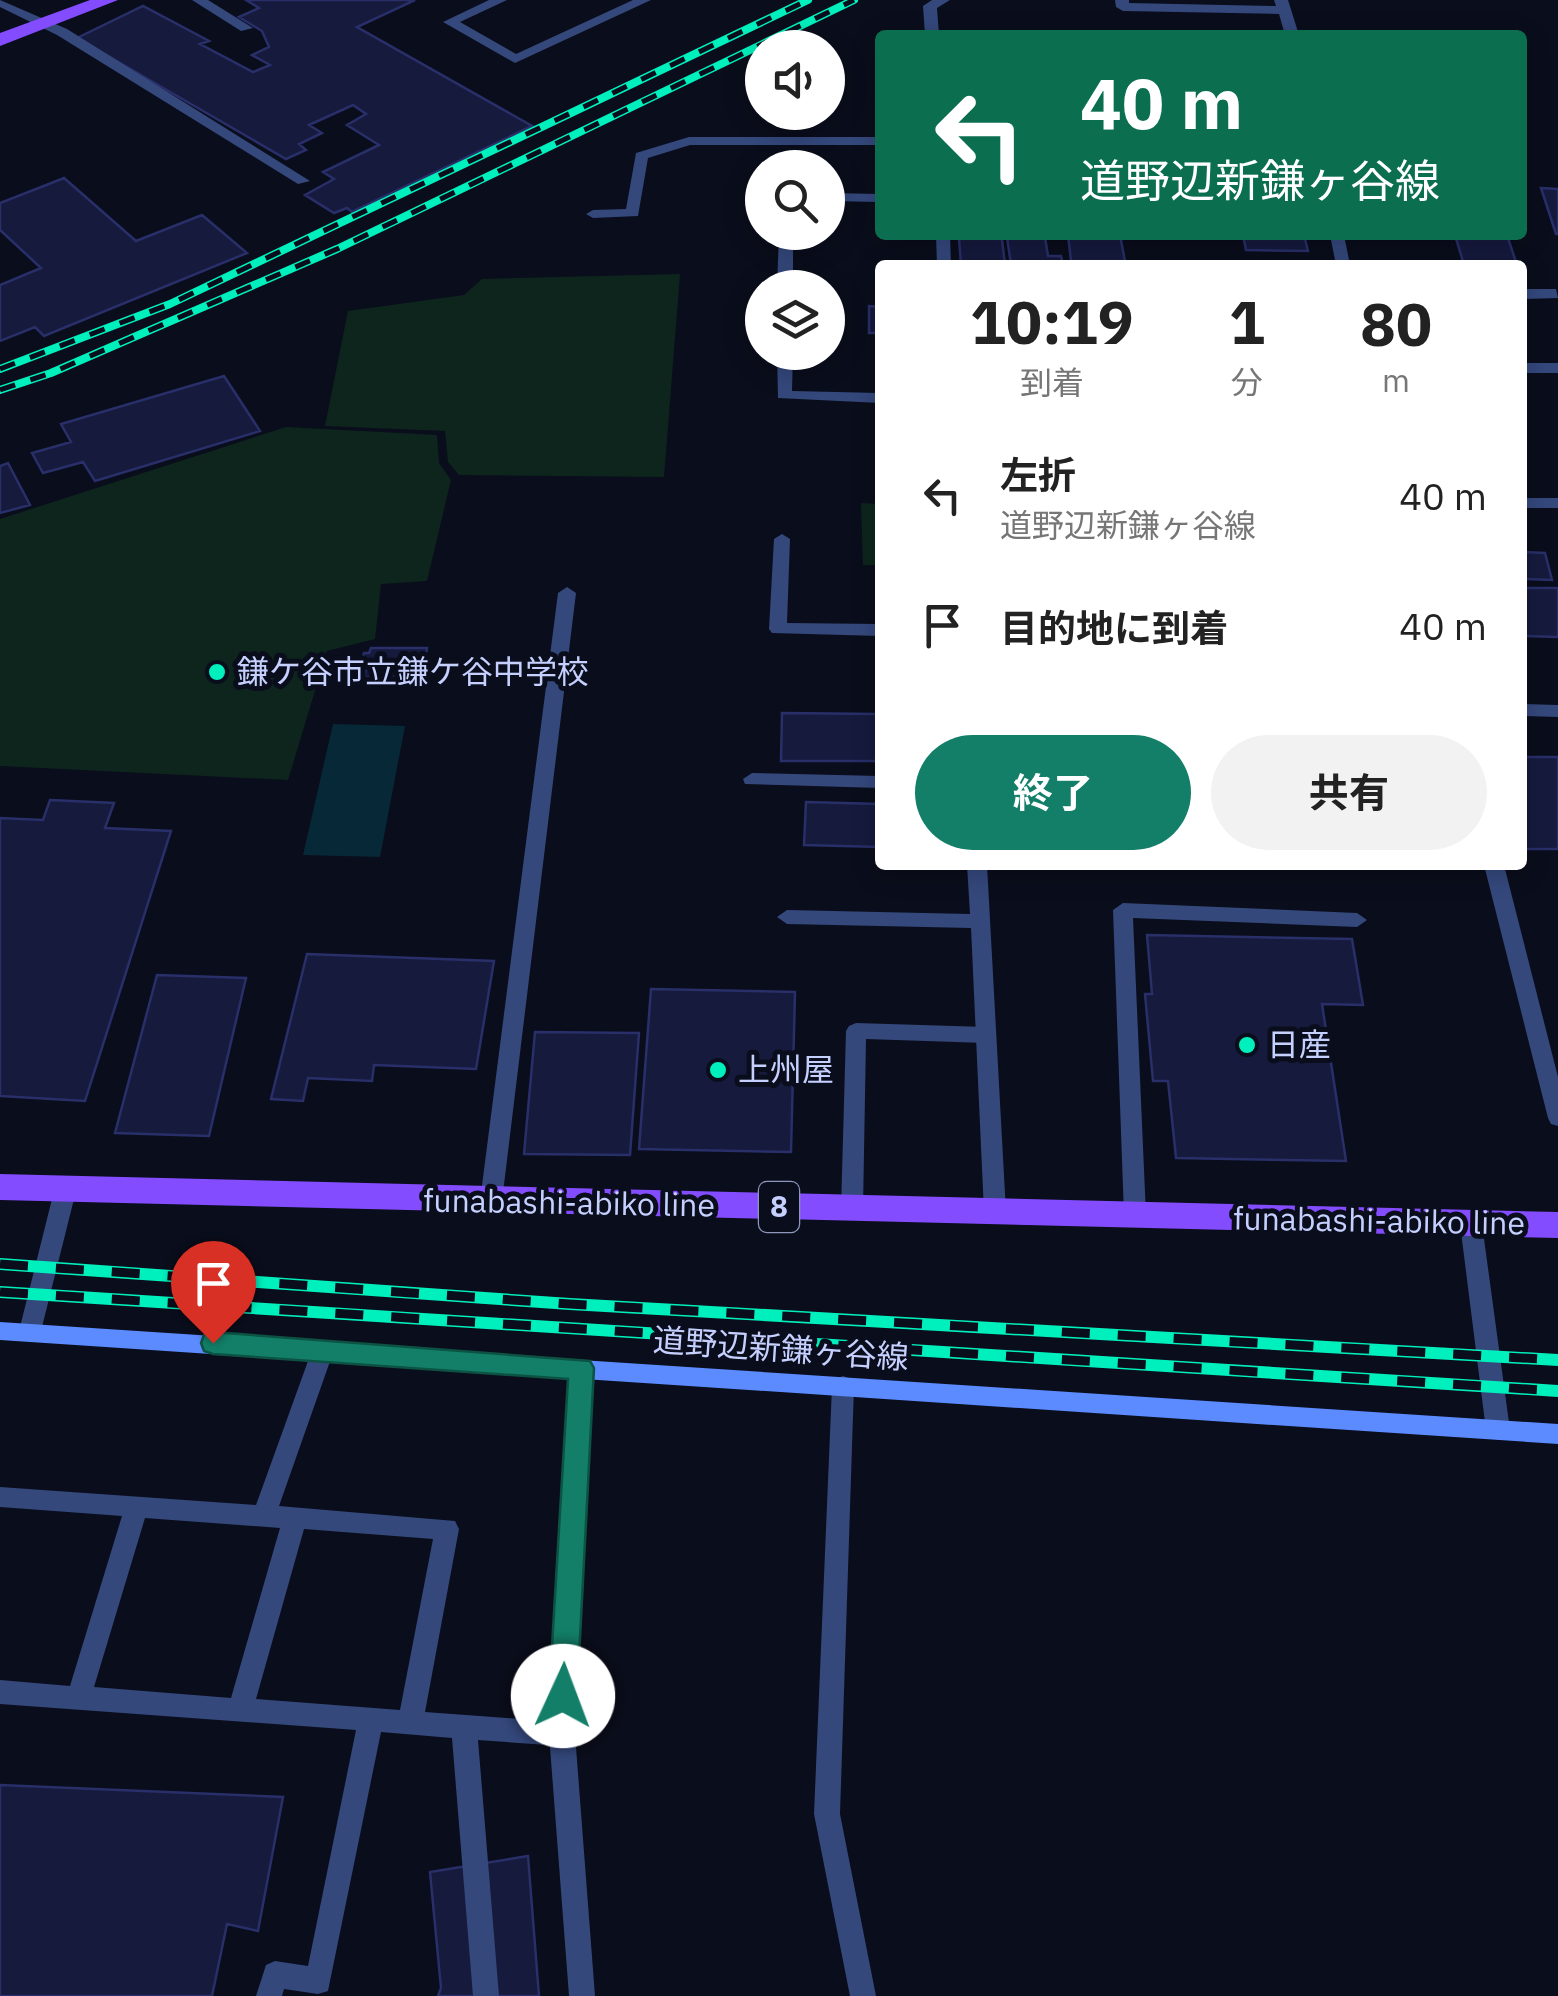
<!DOCTYPE html>
<html lang="ja">
<head>
<meta charset="utf-8">
<style>
  :root { --surface:#fff; --page:#f2f2f2; --text:#222; --muted:#767676; --accent:#137f68 }
  body { margin:0; font-family:"IBM Plex Sans","Noto Sans JP",sans-serif; background:var(--page); color:var(--text); height:100vh; display:flex; flex-direction:column; font-size:38px; white-space:nowrap }
  * { box-sizing:border-box; margin:0 }
  p { font-size:32px; color:var(--muted) }
  .icon { flex:none; width:55px; height:55px; fill:none; stroke:currentColor; stroke-width:2; stroke-linecap:round; stroke-linejoin:round }
  .map { position:relative; flex:1; overflow:hidden }
  .panel { position:absolute; left:875px; top:260px; width:652px; height:610px; display:flex; flex-direction:column; background:var(--surface); border-radius:10px; box-shadow:0 5px 25px #0003 }
  .panel>* { flex:none }
  .guide { position:absolute; left:875px; top:30px; width:652px; height:210px; border-radius:10px; box-shadow:0 5px 25px #0003; background:#0b6e4f; color:#fff; overflow:hidden }
  .buttons { position:absolute; left:745px; top:30px; display:grid; gap:20px }
  .buttons a { display:grid; place-items:center; width:100px; height:100px; border-radius:50%; background:var(--surface); box-shadow:0 5px 25px #0003; font-size:50px }
  .pin { position:absolute; display:grid; place-items:center; width:85px; height:85px; color:#fff; margin:-102px -42px; border-radius:50% 50% 50% 0; rotate:-45deg; box-shadow:0 0 10px #0007 }
  .pin .icon { rotate:45deg }
  .me { position:absolute; width:110px; margin:-55px; rotate:2deg; stroke-linejoin:round; filter:drop-shadow(0 0 8px #0008) }
  .turn { display:flex; align-items:center; gap:35px; height:210px; padding:0 40px; font-size:45px }
  .turn .icon { width:130px; height:130px; stroke-width:2.5 }
  .turn b { display:block; font-size:70px; line-height:85px }
  .eta { display:flex; justify-content:space-evenly; align-items:center; height:170px; text-align:center }
  .eta b { font-size:60px; font-weight:700; line-height:70px }
  .primary-button { display:flex; gap:20px; margin-top:auto; padding:20px 40px }
  .primary-button a { flex:1; height:115px; border-radius:60px; background:var(--accent); color:#fff; font-size:40px; font-weight:700; line-height:115px; text-align:center }
  .primary-button a+a { background:var(--page); color:var(--text) }
  ul { padding:0; list-style:none }
  li { display:flex; align-items:center; gap:30px; height:130px; padding:0 40px }
  li div { flex:1 }
  li b { display:block; font-size:38px }
  li em { font-style:normal }
  .map>svg:first-child { display:block }
  .green { fill:#0d251d }
  .water { fill:#072837 }
  .building { fill:#161a3d; stroke:#282f69; stroke-width:2.5 }
  .lines { fill:none; stroke-linecap:round; stroke-linejoin:round }
  .lane { fill:#34487c; fill-rule:evenodd }
  .street { fill:#34487c; fill-rule:evenodd }
  .secondary { fill:#5c8bff; fill-rule:evenodd }
  .primary { fill:#844cff; fill-rule:evenodd }
  .rail-far1-casing { stroke:#00f0bd; stroke-width:8 }
  .rail-casing { stroke:#00f0bd; stroke-width:12 }
  .rail-far1 { stroke:#0a0d1b; stroke-width:5; stroke-dasharray:16; stroke-linecap:butt }
  .rail { stroke:#0a0d1b; stroke-width:9; stroke-dasharray:28; stroke-linecap:butt }
  .route { fill:#137f68; stroke:#0c5344; stroke-width:2.5 }
  .poi-dot { fill:#00f0bd; stroke:#0a0d1b; stroke-width:4 }
  .labels { text-anchor:middle; stroke-width:10; stroke-linejoin:round; paint-order:stroke }
  .shield { fill:#0a0d1b; stroke:#8d96bb; stroke-width:2.5 }
  .shield-label { font-size:30px; font-weight:bold; fill:#c5d0ff }
  .poi-label { font-size:32px; fill:#c5d0ff; stroke:#0a0d1b; text-anchor:start }
  .street-label { font-size:32px; fill:#c5d0ff; stroke:#0a0d1b }
</style>
</head>
<body>
<div class="map">
<svg width="1558" height="1996" viewBox="0 0 1558 1996">
  <rect width="100%" height="100%" fill="#0a0d1b"/>
  <path class="green" d="M680,274L664,477L459,475L448,462L445,431L325,426L348,311L464,295L482,279Z
    M286,427L437,435L439,463L451,480L427,581L381,584L375,639L327,651L288,780L0,766V519Z
    M861,503L880,504V565H863Z"/>
  <path class="water" d="M333,724L405,726L380,857L303,855Z"/>
  <path class="building" d="M246,0H415L357,27L532,126L352,212L347,208L334,213L305,195L334,179L323,172L379,145L347,125L366,114L353,105L309,125L322,133L299,144L306,150L286,159L77,38L143,6L209,41L200,44L253,72L270,65L252,55L269,47L262,31L239,17L259,8Z
    M64,178L136,241L202,215L247,253L44,336L35,327L0,341V285L41,268L0,230V203Z
    M1541,188L1558,189V234H1556Z
    M1068,235H1120L1125,261H1071Z
    M1243,235H1304L1308,251L1246,250Z
    M1455,235H1507L1517,265H1464Z
    M1007,237H1045L1048,256H1061L1063,265H1011Z
    M959,238L1002,239L1005,265H961Z
    M869,306L880,307V333H869Z
    M224,376L260,431L95,481L83,462L43,473L32,453L71,442L61,424Z
    M8,463L30,505L0,513V466Z
    M1522,552L1545,553L1552,580L1522,579Z
    M1522,588H1558V637L1522,636Z
    M371,648H427L422,678L364,677L367,664H361L364,653H369Z
    M782,713L880,714V761H781Z
    M1522,757H1558V849H1522Z
    M50,800L114,803L105,828L171,831L85,1101L0,1096V818L43,820Z
    M806,802L880,804V847L804,845Z
    M1147,935L1352,939L1363,1005L1322,1004L1346,1161L1176,1158L1168,1081H1153L1145,994H1152Z
    M307,954L494,961L476,1069L374,1065L372,1081L308,1078L303,1101L271,1099Z
    M157,975L246,978L209,1136L115,1133Z
    M651,989L795,992L791,1152L639,1149Z
    M535,1032L639,1033L630,1155L524,1154Z
    M0,1785L283,1797L258,1931L227,1924L212,1996H0Z
    M528,1856L539,1996H438L441,1988L430,1872Z"/>
  <g class="lines">
    <path class="lane" d="M0,0L67,29L310,181L298,184L57,35L0,7Z
      M192,0H208L253,28L241,31Z
      M880,137V145H690L648,158L638,216L593,218L586,214L593,210L626,209L636,153L689,137Z
      M828,193L880,194V202L828,201Z
      M779,232H793V288H777Z
      M1522,289H1556L1558,298L1522,299Z
      M777,352H793L792,391L880,393V403L778,398Z
      M1522,363H1558V373H1522Z
      M1522,498H1558V508H1522Z
      M1522,704L1558,705V717L1522,716Z
      M1123,903L1357,913L1367,920L1357,927L1133,918L1146,1215L1143,1221L1135,1224L1127,1221L1124,1215L1113,910Z
      M856,1023L986,1027L993,1030L996,1035L993,1040L986,1043L866,1039L863,1209L860,1215L852,1218L844,1215L841,1209L846,1031L849,1026Z
      M323,1340L331,1343L334,1350L279,1506L455,1521L459,1529L425,1712L562,1722L571,1726L575,1734L571,1742L562,1746L478,1740L499,1996H473L452,1738L381,1732L328,1991L318,1994L284,1989L282,1996H256L266,1965L275,1961L308,1966L356,1730L0,1704V1680L70,1686L122,1516L0,1507V1487L256,1505L312,1350L315,1343ZM145,1518L280,1528L231,1698L94,1687ZM304,1529L433,1539L400,1710L256,1699Z
      M843,1376L851,1379L854,1386L840,1814L876,1996H850L814,1814L832,1386L835,1379Z"/>
    <path class="street" d="M489,0H507L460,22L516,54L633,0H651L515,63L443,22Z
      M932,0H950L937,8L939,35H925L923,6Z
      M1115,0H1129V3L1276,6L1274,0H1288L1299,35H1285L1279,14L1123,11L1116,7Z
      M936,235H950L951,265H937Z
      M1330,235H1344L1350,265H1336Z
      M782,534L790,539L787,623L880,624V636L772,633L769,629L774,539Z
      M567,587L576,593L502,1201L499,1207L491,1210L483,1207L480,1201L558,593Z
      M752,773L880,776V788L745,784L743,779Z
      M967,865H987L1006,1212L1003,1218L995,1221L987,1218L984,1212L971,928L787,924L777,917L787,910L970,914Z
      M1484,865H1504L1558,1077V1126L1551,1124L1548,1118Z
      M65,1182L73,1185L76,1191L41,1331L38,1338L30,1340L22,1338L19,1331L54,1191L57,1185Z
      M1471,1215L1479,1218L1482,1224L1510,1430L1506,1437L1498,1440L1490,1437L1486,1430L1460,1224L1463,1218Z
      M581,1359L589,1362L592,1369L575,1734L595,1996H569L549,1734L570,1369L573,1362Z"/>
    <path class="secondary" d="M0,1322L1558,1424V1444L0,1340Z"/>
    <path class="primary" d="M90,0H118L0,46V33Z
      M0,1174L1558,1212V1238L0,1200Z"/>
    <g class="rail-far1-casing">
      <path id="rail-far1" d="M0,369L170,304L808,0
        M0,390L51,373L337,249L854,0"/>
    </g>
    <g class="rail-casing">
      <path id="rail" d="M0,1264L570,1304L1558,1360
        M0,1292L1558,1391"/>
    </g>
    <use href="#rail-far1" class="rail-far1"/>
    <use href="#rail" class="rail"/>
  </g>
  <path class="route" d="M213,1332L590,1361L594,1368L577,1696L573,1706L563,1710L553,1706L549,1696L568,1379L213,1354L204,1351L201,1343L204,1335Z"/>
  <g class="poi-dot">
    <circle cx="217" cy="672" r="10"/>
    <circle cx="1247" cy="1045" r="10"/>
    <circle cx="718" cy="1070" r="10"/>
  </g>
  <g class="labels">
    <rect class="shield" x="759" y="1182" width="40" height="50" rx="8"/>
    <g class="shield-label">
      <text x="779" y="1217">8</text>
    </g>
    <g class="poi-label">
      <text x="237" y="683">鎌ケ谷市立鎌ケ谷中学校</text>
      <text x="1267" y="1056">日産</text>
      <text x="738" y="1081">上州屋</text>
    </g>
    <g class="street-label">
      <text transform="translate(569 1203) rotate(1)" y="11">funabashi-abiko line</text>
      <text transform="translate(1379 1221) rotate(1)" y="11">funabashi-abiko line</text>
      <text transform="translate(781 1349) rotate(4)" y="11">道野辺新鎌ヶ谷線</text>
    </g>
  </g>
</svg>
<div class="buttons">
<a><svg class="icon" aria-label="sound" viewBox="0 0 24 24"><path d="M4 9h4l5-4v14l-5-4H4zM17 9q2 3 0 6"/></svg></a>
<a><svg class="icon" aria-label="search" viewBox="0 0 24 24"><circle cx="10" cy="10" r="6"/><path d="M15 15l6 6"/></svg></a>
<a><svg class="icon" aria-label="layers" viewBox="0 0 24 24"><path d="M12 4l9 5-9 5-9-5zM3 14l9 5 9-5"/></svg></a>
</div>
<div class="pin" style="left:213px;top:1343px;background:#d93025"><svg class="icon" aria-label="arrive" viewBox="0 0 24 24"><path d="M6 21V4h12l-3 4 3 4H6"/></svg></div>
<svg class="me" style="left:563px;top:1696px" viewBox="-20 -20 40 40"><circle r="19" fill="#fff"/><path d="M0-13L10 11 0 6-10 11z" fill="#137f68"/></svg>
<div class="guide">
<div class="turn"><svg class="icon" aria-label="left" viewBox="0 0 24 24"><path d="M17 20v-9H6M10 6l-5 5 5 5"/></svg><div><b>40 m</b>道野辺新鎌ヶ谷線</div></div>
</div>
<section class="panel">
<div class="eta">
<div><b>10:19</b><p>到着</p></div>
<div><b>1</b><p>分</p></div>
<div><b>80</b><p>m</p></div>
</div>
<ul>
<li><svg class="icon" aria-label="left" viewBox="0 0 24 24"><path d="M17 20v-9H6M10 6l-5 5 5 5"/></svg><div><b>左折</b><p>道野辺新鎌ヶ谷線</p></div><em>40 m</em></li>
<li><svg class="icon" aria-label="arrive" viewBox="0 0 24 24"><path d="M6 21V4h12l-3 4 3 4H6"/></svg><div><b>目的地に到着</b></div><em>40 m</em></li>
</ul>
<div class="primary-button"><a>終了</a><a>共有</a></div>
</section>
</div>
</body>
</html>
